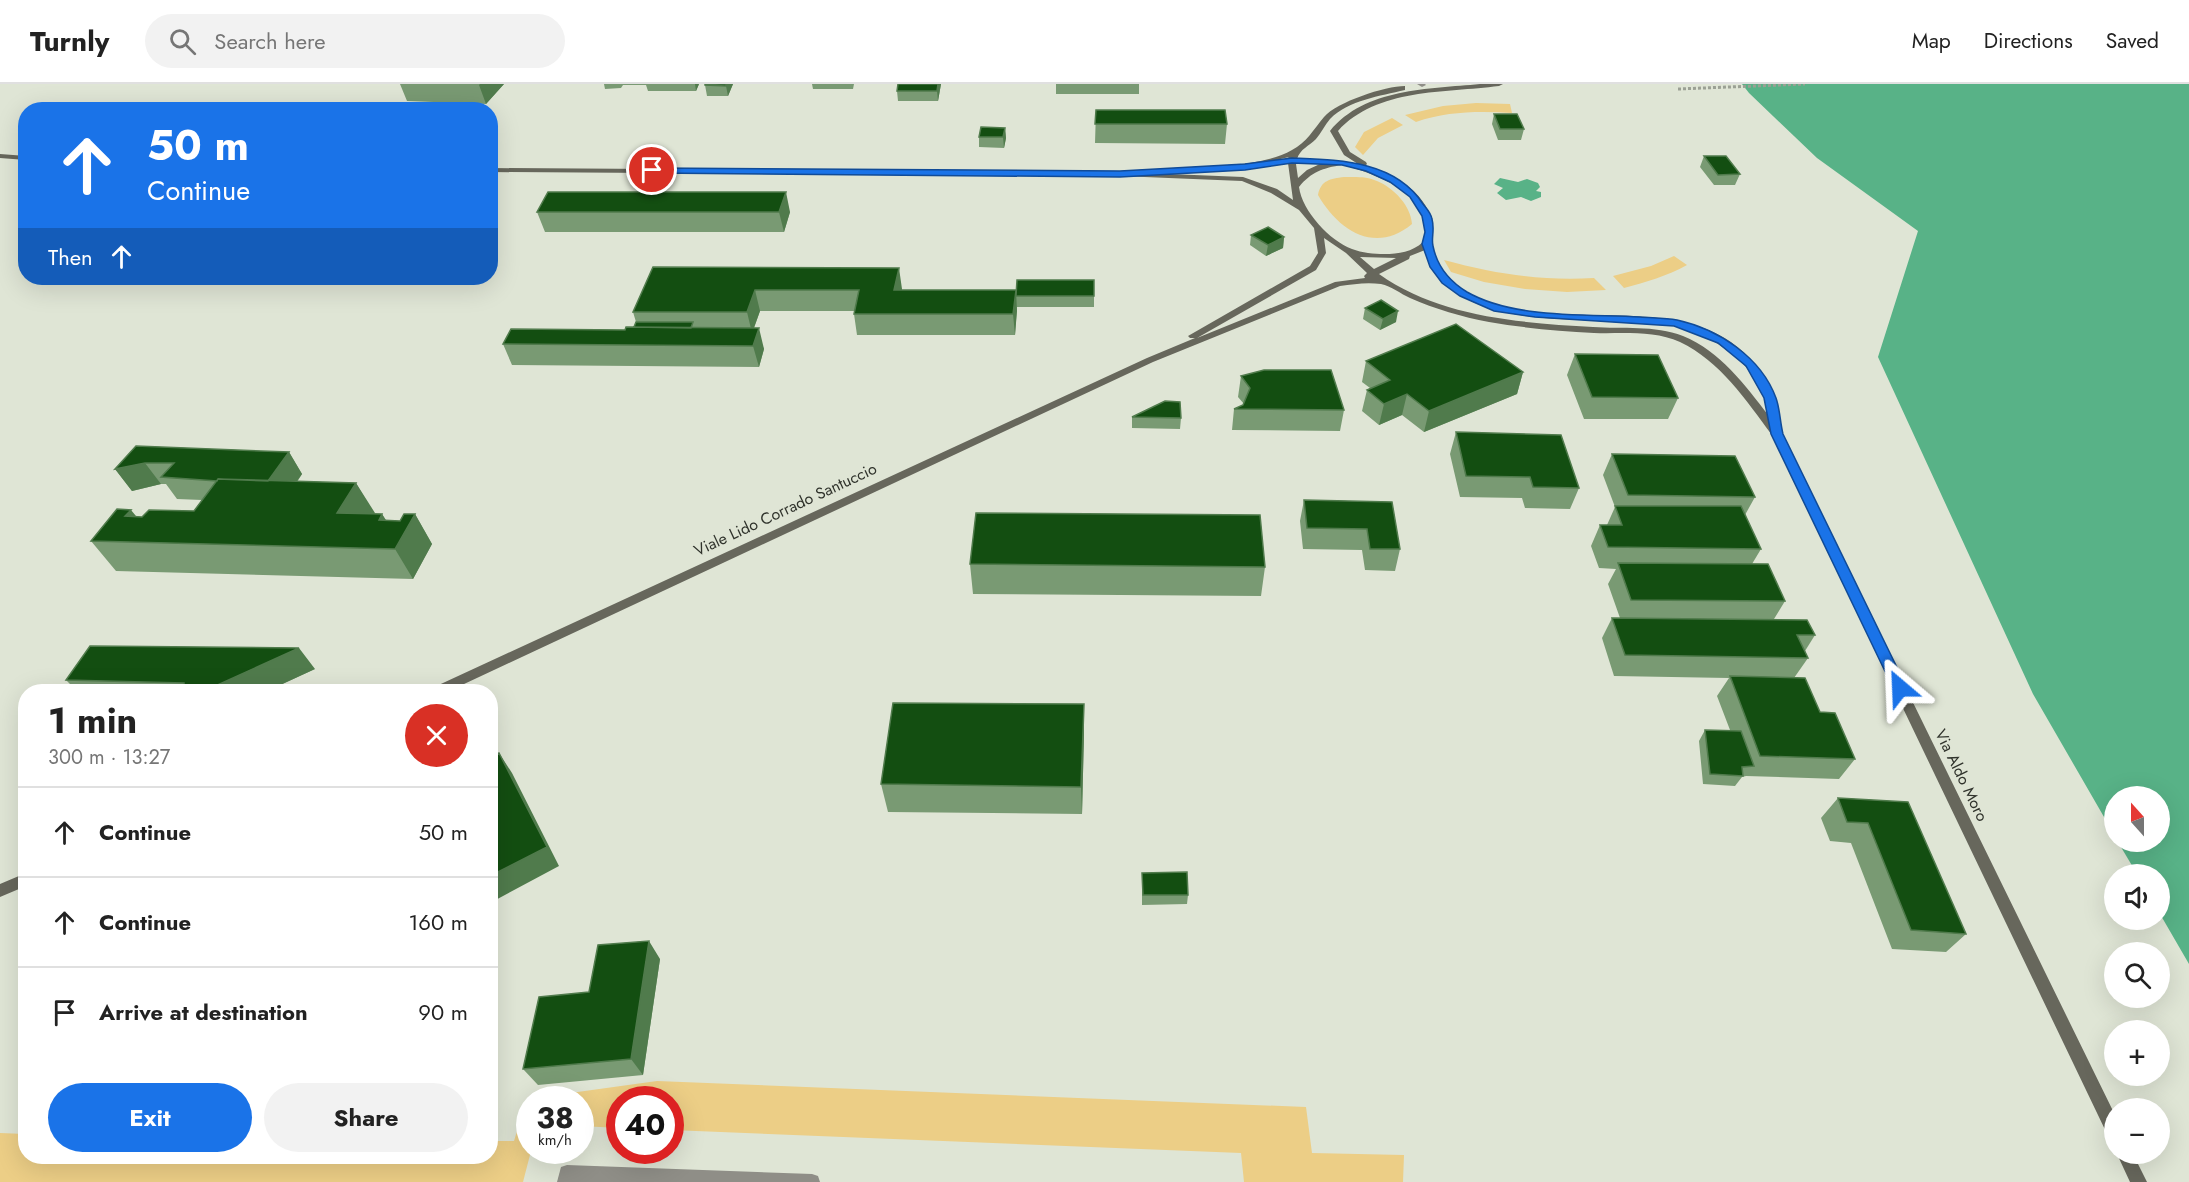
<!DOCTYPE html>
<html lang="en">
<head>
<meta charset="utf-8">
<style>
  :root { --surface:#fff; --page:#f2f2f2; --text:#222; --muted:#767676; --line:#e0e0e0; --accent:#1a73e8 }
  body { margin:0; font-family:Jost,sans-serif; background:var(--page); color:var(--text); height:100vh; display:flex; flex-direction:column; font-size:22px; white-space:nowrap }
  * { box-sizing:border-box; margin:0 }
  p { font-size:20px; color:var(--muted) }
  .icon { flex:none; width:33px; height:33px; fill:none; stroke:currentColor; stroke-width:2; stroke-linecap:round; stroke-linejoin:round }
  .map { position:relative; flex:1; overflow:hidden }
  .side { position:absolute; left:18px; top:600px; width:480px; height:480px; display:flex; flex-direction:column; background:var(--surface); border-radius:24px; box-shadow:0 6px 24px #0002 }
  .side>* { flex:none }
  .banner { position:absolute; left:18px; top:18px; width:480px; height:183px; border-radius:24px; box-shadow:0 6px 24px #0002; background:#1a73e8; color:#fff; overflow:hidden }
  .needle { width:39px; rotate:339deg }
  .fabs { position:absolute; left:2104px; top:702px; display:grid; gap:12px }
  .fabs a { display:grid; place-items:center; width:66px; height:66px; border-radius:50%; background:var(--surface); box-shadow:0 6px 24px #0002; font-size:30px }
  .speed { position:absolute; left:516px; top:1002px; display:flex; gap:12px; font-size:30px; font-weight:700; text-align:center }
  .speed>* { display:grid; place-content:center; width:78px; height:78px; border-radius:50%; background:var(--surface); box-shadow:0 6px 24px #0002; line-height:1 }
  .speed small { font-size:15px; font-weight:400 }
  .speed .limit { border:9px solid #d22; background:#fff; color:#111 }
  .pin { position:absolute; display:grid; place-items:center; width:51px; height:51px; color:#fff; margin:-26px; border:3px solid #fff; border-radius:50%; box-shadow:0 2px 6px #0007 }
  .me { position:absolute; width:66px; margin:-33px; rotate:334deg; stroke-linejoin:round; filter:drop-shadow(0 0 4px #0008) }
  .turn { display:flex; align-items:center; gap:21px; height:126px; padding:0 30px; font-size:27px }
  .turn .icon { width:78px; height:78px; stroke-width:2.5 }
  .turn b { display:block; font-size:42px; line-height:51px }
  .then { display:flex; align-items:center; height:57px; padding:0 30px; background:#0003; gap:12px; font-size:22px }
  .round { display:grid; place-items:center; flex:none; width:63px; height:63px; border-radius:32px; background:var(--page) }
  .headline { display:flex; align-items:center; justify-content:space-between; height:102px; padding:0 30px }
  h1 { font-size:36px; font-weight:700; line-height:45px }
  .action { display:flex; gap:12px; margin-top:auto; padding:12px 30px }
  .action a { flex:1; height:69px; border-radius:36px; background:var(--accent); color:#fff; font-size:24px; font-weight:700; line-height:69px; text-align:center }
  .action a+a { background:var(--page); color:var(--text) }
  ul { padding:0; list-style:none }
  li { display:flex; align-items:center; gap:18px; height:90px; padding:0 30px; border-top:2px solid var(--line) }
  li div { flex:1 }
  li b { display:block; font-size:22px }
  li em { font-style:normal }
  header { display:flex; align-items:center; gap:36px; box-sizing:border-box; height:84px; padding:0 30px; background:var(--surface); border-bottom:2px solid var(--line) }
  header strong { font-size:28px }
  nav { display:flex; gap:33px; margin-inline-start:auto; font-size:21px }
  .search { width:420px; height:54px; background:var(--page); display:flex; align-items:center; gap:15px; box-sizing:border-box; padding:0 21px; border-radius:33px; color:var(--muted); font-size:22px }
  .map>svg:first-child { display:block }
  .green { fill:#ecce86 }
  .water { fill:#58b287 }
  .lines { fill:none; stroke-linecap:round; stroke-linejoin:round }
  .path { stroke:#9ba094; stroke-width:3; stroke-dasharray:3 2; stroke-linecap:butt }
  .lane { fill:#8f8e87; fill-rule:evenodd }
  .street { fill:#8f8e87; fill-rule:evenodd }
  .secondary { fill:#67675c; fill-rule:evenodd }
  .wall { fill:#799a73 }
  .shaded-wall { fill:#507b4c }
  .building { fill:#134e11; stroke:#507b4c; stroke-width:1.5 }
  .route { fill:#1a73e8; stroke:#114b97; stroke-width:1.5 }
  .labels { text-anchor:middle; stroke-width:6; stroke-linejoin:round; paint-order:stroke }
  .street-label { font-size:16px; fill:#30332c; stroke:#dfe5d5 }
</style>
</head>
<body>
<header>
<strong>Turnly</strong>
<div class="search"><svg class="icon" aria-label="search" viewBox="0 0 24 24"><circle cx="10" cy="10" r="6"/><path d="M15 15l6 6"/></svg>Search here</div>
<nav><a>Map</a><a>Directions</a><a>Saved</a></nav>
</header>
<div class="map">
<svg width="2189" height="1098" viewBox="0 0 2189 1098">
  <rect width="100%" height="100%" fill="#dfe5d5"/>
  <path class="green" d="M1476,19L1510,20L1512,29C1480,27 1447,27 1416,38L1405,31L1443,22Z
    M1392,34L1403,41L1378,54L1363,71L1355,63L1364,48Z
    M1344,93C1355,93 1367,92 1377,97C1394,104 1411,122 1412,140C1375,171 1338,146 1318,111C1321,96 1330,95 1344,93Z
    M1674,172L1687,181C1667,192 1646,198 1624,204L1613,192L1651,182Z
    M1444,176C1496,190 1540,197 1594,194L1606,206L1567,208L1525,205L1484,198L1451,188Z
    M657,997L1306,1023L1312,1069L1404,1071L1403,1098H1244L1241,1069L671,1046L670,1016H620L619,1044L581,1042L580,1016H530L531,1067L523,1098H0V1049L25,1050L26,1072H490L491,1057H514L527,1015Z"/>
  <path class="water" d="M1742,0H2189V880L2160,830V790H2137L2118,758H2160V712H2115V752L2033,610L1878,273L1918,147L1817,74L1749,9Z
    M1500,94L1518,98L1527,95L1538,99L1540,103L1536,107L1541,108V113L1531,117L1521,113L1506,116L1497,109L1503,104L1494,100Z"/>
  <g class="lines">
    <path class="path" d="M1678,5L1805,0"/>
    <path class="lane" d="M1417,0H1425L1426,1L1422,3Z"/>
    <path class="street" d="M567,1081L812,1090L818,1092L820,1098H557L561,1083Z"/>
    <path class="secondary" d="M1480,0H1503L1499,2C1445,9 1377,4 1338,47L1350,68L1366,78L1367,80L1365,82C1393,90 1424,106 1432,137C1435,146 1430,155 1432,163C1442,199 1472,214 1506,223C1588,245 1703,205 1761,288C1773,305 1781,326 1780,347L2115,1031V1056L2109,1054L1772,351C1746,316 1720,277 1680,258C1653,246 1622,250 1594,249C1559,247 1523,244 1489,238C1462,233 1435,225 1410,214C1401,210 1391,202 1381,200C1367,198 1354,200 1340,202L1153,278L447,608H428L430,605L1147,274L1195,254H1190L1188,252L1310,182L1318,169L1314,144L1299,126L1271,109L1242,97L1120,92L490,88V84L1120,88L1243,93L1277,105L1293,116L1288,79L1282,77L1289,73L1242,84L1187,88L1183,86L1187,84C1219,82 1264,82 1292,66C1306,59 1314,45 1324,33C1337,18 1385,2 1405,2V6C1380,12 1349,16 1330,35C1325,41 1321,49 1316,55C1309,62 1300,65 1297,75L1326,76L1330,78L1342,77L1358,80L1344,71L1330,47C1365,4 1429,5 1480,0ZM1296,80H1320L1307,86L1298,94ZM1342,81C1375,89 1438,112 1423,158C1412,168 1399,170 1384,170C1374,170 1362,169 1352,165C1330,157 1302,127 1299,103C1311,88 1323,84 1342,81ZM1324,154L1346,169L1367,189L1364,192L1365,194L1335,198L1197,254L1316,186L1326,169ZM1425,166C1455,259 1602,226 1676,242C1698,247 1719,259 1736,273C1754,289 1765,308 1769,332C1745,301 1720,267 1683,252C1654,241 1623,245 1593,243C1521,239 1439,233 1379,190L1409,175L1410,172ZM1360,173L1396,174L1374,185Z
      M0,70L26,72V76L0,74Z
      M26,789V802L0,813V800Z
      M2117,1070H2133L2147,1098H2130Z"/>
  </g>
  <path class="wall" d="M400,0H504L486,20L407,17Z
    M604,0H699L696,7H648L646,1H623L621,4L605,5Z
    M733,0L728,12H707L705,1Z
    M812,0H854L853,5H813Z
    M941,0L938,17H898L897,7Z
    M1056,0H1139V10H1056Z
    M1096,26L1227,40L1225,60L1095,59Z
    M1494,30L1524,45L1521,56H1498L1492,40Z
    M1005,44L1006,54L1004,64L979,63V53Z
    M1704,72L1740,90L1735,101H1714L1700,83Z
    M537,128H790L784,148H545Z
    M1251,151L1284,153L1283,164L1266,172L1250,161Z
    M653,183L902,205V206H1016L1094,196V223H1017L1015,251H857L854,230V227H760L754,244L764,265L759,283L512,281L503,260L625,246L634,243L636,238L633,228Z
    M1365,224L1396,238L1380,246L1363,235Z
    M1575,270L1678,314L1668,335H1584L1567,291Z
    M1366,277L1523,288L1517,310L1424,348L1402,331L1379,341L1362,327L1367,306L1370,304L1362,298Z
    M1241,292L1344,326L1340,347L1232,346L1234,325L1243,321L1244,320L1238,313Z
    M1132,333L1181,334L1180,345L1132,344Z
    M1456,348L1579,404L1570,425L1525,424L1522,414L1460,413L1450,370Z
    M136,362L289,368L302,390L297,398L356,399L374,430H382L386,436L400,437L415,430L432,460L413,495L116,487L91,457L137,433H142L194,427L202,416L177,415L166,400H161L132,407L115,385Z
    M1612,370L1755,413L1745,431L1761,465L1752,480L1785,517L1774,535L1815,551L1805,567L1808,574L1794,594L1855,675L1839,695L1746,692L1742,693L1735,702L1703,700L1699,657L1705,646H1730L1717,612L1729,594L1614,592L1602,554L1612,534H1620L1608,500L1616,485L1599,484L1591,462L1600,441H1607L1615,423L1603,391Z
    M1304,416L1392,418L1400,465L1395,487L1365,486L1362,466L1303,465L1300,437Z
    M970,480L1265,483L1261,512L973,510Z
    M315,585L265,608H78L66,596Z
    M1084,649L1082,730L888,728L881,700Z
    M1838,714L1908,718L1966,850L1946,868L1892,865L1851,759L1830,757L1821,734Z
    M1142,789L1188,811L1187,820L1142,821Z
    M660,875L643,991L538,1001L523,985L589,908Z"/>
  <path class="shaded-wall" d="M480,0H504L486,20L479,1Z
    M695,0H699L696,7Z
    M726,0H733L728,12L726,2Z
    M938,0H941L938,17L937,7Z
    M1005,44L1006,54L1004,64L1003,53Z
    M786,108L790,128L784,148L779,128Z
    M1284,153L1283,164L1266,172L1268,161Z
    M899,184L902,205L897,227L894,206Z
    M755,206L760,227L752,249L747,228Z
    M1016,206L1017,227L1015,251L1013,230Z
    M1398,227L1396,238L1380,246L1383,235Z
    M759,244L764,265L759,283L753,262Z
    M1523,288L1517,310L1424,348L1429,327Z
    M1407,310L1402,331L1379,341L1384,320Z
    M289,368L302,390L280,421L266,400Z
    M145,379L161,400L132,407L115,385Z
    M356,399L375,429L356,459L337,429Z
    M131,426L155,455L125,432Z
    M382,430L399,458L415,430L432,460L413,495L395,465L379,436Z
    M299,564L315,585L265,608H202Z
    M1084,620V649L1082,730L1081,703Z
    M499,669L512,689L559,782L490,819V792Z
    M649,857L660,875L643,991L631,975Z"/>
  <path class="building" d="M705,0H726V2L705,1Z
    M898,0H938L937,7H897Z
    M1096,26H1225L1227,40H1095Z
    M1494,30H1517L1524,45H1500Z
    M981,43L1005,44L1003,53H979Z
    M1704,72H1726L1740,90L1718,91Z
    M548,108H786L779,128H537Z
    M1268,143L1284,153L1268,161L1251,151Z
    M653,183L899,184L894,206H1016L1013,230H854L859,206H755L747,228H633Z
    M1017,196H1094V212H1016Z
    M1381,216L1398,227L1383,235L1365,224Z
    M636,238H693L691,244L634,243Z
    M1456,240L1523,288L1429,327L1407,310L1384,320L1367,306L1390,296L1366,277Z
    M626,243L759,244L753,262L503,260L511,245L625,246Z
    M1575,270L1658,271L1678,314L1592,313Z
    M1264,286H1331L1344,326L1234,325L1243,321L1250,304L1241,292Z
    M1165,317L1180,318L1181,334L1132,333Z
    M1456,348L1561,351L1579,404L1533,403L1530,393L1466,392Z
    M136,362L289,368L268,397L218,395L217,397L161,393L174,379H145L115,385Z
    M1612,370L1735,372L1755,413L1628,411Z
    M218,395L356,399L337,429L382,430L379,436L400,437L404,430H415L395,465L91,457L117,425L131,426L125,432L142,433L149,426L194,427Z
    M1304,416L1392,418L1400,465H1370L1367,445L1307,444Z
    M1615,422H1741L1761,465L1608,463L1600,441H1622Z
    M976,429L1260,431L1265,483L970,480Z
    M1618,479L1768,480L1785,517L1631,516Z
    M1612,534L1807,536L1815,551H1797L1808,574L1625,571Z
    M90,562L299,564L202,608H184V599L66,596Z
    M1730,592L1805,594L1820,628L1835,629L1855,675L1760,672Z
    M893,619L1084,620L1081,703L881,700Z
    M1705,646L1741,647L1754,682L1742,683L1743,692L1710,690Z
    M499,669L547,763L490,792V673Z
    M1838,714L1908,718L1966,850L1911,846L1868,739L1847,738Z
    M1187,788L1188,811H1143L1142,789Z
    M649,857L631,975L523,985L539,913L589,908L598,861Z"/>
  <path class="route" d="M1292,74C1338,76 1395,76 1423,120C1427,125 1431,129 1432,135C1435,146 1431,154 1433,162C1437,182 1449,197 1467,208C1514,235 1587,230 1640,233C1652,234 1665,234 1677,236C1718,245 1761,273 1776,314C1780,325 1780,338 1783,350L1907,604L1905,608H1895L1893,604L1771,350L1764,314L1746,282L1718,259L1674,242L1535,233L1494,227L1460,212L1442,199L1430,183L1422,160L1425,148L1422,132L1410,113L1390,98L1366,87L1342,81L1292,79L1245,86L1120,93L652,89L647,86L652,84L1120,87L1245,80Z"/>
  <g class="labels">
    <g class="street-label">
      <text transform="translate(785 425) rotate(-25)" y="6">Viale Lido Corrado Santuccio</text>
      <text transform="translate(1962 691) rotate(64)" y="6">Via Aldo Moro</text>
    </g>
  </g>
</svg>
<div class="fabs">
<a><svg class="needle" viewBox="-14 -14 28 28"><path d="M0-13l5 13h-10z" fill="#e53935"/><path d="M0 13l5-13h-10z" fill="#767676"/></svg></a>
<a><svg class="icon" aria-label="sound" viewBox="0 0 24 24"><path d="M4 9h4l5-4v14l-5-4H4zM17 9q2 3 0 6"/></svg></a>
<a><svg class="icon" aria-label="search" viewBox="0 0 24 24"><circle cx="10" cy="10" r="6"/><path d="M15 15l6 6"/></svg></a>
<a>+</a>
<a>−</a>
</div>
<div class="speed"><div>38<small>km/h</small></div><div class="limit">40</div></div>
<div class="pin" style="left:652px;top:86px;background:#d93025"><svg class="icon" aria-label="arrive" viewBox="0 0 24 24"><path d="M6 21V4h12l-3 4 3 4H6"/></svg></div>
<svg class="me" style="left:1900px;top:604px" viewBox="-20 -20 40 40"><path d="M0-17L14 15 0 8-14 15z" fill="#1a73e8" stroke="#fff" stroke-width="4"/></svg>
<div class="banner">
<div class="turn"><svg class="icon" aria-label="ahead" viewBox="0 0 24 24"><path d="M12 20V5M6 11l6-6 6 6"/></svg><div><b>50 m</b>Continue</div></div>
<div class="then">Then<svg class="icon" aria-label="ahead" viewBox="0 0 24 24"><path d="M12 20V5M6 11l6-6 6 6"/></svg></div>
</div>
<section class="side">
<div class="headline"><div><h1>1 min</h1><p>300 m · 13:27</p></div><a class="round" style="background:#d93025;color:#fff"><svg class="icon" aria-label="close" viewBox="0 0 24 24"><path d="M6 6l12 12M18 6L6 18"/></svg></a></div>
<ul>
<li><svg class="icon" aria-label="ahead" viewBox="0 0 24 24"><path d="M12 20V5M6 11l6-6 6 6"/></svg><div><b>Continue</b></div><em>50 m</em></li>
<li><svg class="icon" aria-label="ahead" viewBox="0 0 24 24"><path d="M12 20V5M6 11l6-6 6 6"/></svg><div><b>Continue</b></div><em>160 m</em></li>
<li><svg class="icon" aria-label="arrive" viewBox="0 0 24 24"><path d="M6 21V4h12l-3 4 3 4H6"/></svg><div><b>Arrive at destination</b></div><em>90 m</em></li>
</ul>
<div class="action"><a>Exit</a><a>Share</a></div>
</section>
</div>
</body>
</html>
